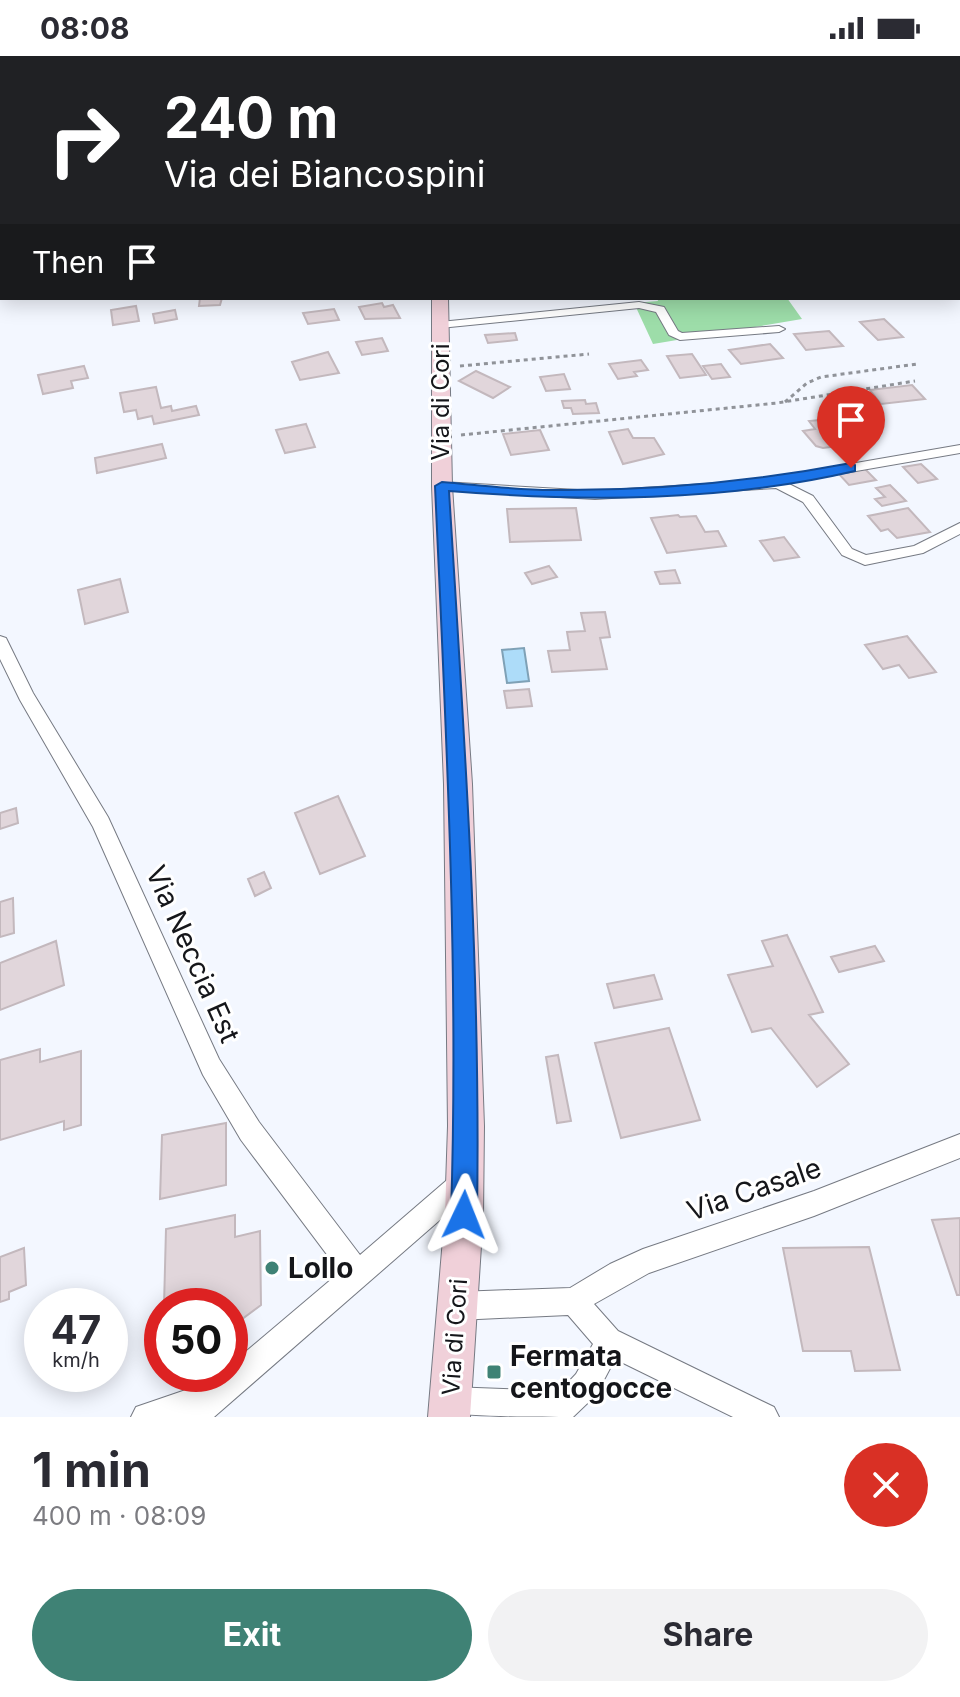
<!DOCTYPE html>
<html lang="en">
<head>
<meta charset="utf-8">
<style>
  :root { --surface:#fff; --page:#f2f2f3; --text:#2b2b33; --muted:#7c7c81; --accent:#3f8275 }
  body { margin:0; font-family:Inter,sans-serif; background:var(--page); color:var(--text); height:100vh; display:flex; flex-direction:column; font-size:30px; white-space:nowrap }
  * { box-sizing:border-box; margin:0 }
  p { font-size:26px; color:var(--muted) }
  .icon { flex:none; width:44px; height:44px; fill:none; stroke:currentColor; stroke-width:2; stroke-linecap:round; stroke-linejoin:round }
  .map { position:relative; height:1361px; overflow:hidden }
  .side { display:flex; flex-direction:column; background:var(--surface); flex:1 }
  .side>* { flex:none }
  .guide { position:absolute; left:0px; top:0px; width:960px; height:244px; box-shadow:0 4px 20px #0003; background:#202124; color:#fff; overflow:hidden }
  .speed { position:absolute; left:24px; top:1232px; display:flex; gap:16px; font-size:40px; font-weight:700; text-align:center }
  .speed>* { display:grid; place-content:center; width:104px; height:104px; border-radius:50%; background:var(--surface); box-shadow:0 4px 20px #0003; line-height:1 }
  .speed small { font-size:20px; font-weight:400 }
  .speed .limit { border:12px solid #d22; background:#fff; color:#111 }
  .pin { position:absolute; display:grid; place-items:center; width:68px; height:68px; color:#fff; margin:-82px -34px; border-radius:50% 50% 50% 0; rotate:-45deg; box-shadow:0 0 8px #0007 }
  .pin .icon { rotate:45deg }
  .me { position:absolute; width:88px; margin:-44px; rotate:2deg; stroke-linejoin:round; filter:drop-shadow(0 0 6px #0008) }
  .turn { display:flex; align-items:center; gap:28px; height:168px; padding:0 32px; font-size:36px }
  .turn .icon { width:104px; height:104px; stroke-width:2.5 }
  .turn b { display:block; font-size:56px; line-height:68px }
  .then { display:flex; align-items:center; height:76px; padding:0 32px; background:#0003; gap:16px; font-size:30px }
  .round { display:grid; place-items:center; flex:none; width:84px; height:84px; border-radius:42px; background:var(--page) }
  .summary { display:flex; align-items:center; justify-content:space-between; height:136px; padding:0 32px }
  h1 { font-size:48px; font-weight:700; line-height:60px }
  .action { display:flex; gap:16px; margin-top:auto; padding:16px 32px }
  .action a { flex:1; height:92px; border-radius:48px; background:var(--accent); color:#fff; font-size:32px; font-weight:700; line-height:92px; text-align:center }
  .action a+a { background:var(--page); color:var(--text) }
  .status { display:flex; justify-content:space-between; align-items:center; height:56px; padding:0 40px; background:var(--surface); direction:ltr }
  .status svg { height:22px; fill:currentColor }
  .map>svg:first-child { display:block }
  .green { fill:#9ddda9 }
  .water { fill:#addcf9; stroke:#7fa1b6; stroke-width:2 }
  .building { fill:#e1d6db; stroke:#c3b8bd; stroke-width:2 }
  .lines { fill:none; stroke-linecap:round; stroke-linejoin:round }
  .street-casing { stroke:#767a83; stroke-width:2 }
  .secondary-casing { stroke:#767a83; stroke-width:2 }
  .path { stroke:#909399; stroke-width:3; stroke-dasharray:4 4; stroke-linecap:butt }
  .street { fill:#fff; fill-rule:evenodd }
  .secondary { fill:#f0d0d9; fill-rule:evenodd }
  .route { fill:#1a73e8; stroke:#114b97; stroke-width:2 }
  .poi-dot { fill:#3f8275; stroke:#fff; stroke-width:3 }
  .labels { text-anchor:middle; stroke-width:6; stroke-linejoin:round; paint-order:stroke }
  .street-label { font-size:24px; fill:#15161a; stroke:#fff }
  .near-street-label { font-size:28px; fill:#15161a; stroke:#fff }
  .near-poi-label { font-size:28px; font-weight:bold; fill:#15161a; stroke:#fff; text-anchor:start }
</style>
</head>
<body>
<div class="status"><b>08:08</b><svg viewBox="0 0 49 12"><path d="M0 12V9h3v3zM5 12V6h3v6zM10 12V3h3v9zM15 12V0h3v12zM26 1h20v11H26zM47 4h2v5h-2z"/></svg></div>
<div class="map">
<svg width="960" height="1361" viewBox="0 0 960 1361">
  <rect width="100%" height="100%" fill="#f3f7ff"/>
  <path class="green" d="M657,242H787L802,263L653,288L634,247L658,245Z"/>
  <path class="water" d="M524,592L529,625L507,627L502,594Z"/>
  <path class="building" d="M200,242H222L220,249L199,250Z
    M382,247L384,251L393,249L400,262L365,263L359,251Z
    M136,250L139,265L113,269L111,254Z
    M334,253L339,264L308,268L303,257Z
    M175,254L177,263L155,267L153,258Z
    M884,263L903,281L878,284L860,266Z
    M829,275L843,290L806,294L794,278Z
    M515,277L517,284L488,287L485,279Z
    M382,282L388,295L362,299L356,286Z
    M770,288L783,302L741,308L729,294Z
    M328,296L339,317L300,324L292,306Z
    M692,298L706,319L680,322L667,300Z
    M641,304L648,314L634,316L637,320L618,323L609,308Z
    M721,308L730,321L712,323L703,310Z
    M84,310L88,322L71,325L73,332L43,338L38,319Z
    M476,315L510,331L493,342L459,325Z
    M564,318L570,333L546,335L540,321Z
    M912,329L925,343L881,348L870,334Z
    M156,331L161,352L171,350L172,355L196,350L199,359L154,368L152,360L138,363L136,354L124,356L120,337Z
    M585,344L586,348L596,347L599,357L573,358L571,352H564L562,345Z
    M830,363L834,367L848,365L860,379L856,380L861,387L823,392L816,390L803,375L815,373L809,365Z
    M306,368L315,391L285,397L276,374Z
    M628,373L633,382H654L664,398L623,408L609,376Z
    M540,374L549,394L511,399L503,378Z
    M162,388L166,402L97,417L95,402Z
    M921,408L937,423L918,427L903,411Z
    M863,411L876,424L849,429L837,416Z
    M890,429L906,445L882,450L875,443L885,441L876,432Z
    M576,452L581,484L510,486L507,453Z
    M908,452L930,476L897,482L888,473L881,475L868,460Z
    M678,459L680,461L696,460L705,476L718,475L726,490L667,497L651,462Z
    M784,481L799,501L774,505L760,485Z
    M549,510L557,521L532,528L525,517Z
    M675,514L680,527L660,528L655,516Z
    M120,523L128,556L85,568L78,534Z
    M605,556L610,581L600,582L607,613L552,616L548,595L570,594L567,576L585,575L581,557Z
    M907,580L936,616L909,622L899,609L883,613L865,589Z
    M529,633L532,650L507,652L504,635Z
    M338,740L365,800L320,818L295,757Z
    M16,752L18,767L0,773V757Z
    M264,816L271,832L255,840L248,823Z
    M13,842L14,877L0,881V846Z
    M787,879L823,956L809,959L849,1008L817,1031L771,972L752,976L728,919L773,910L762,885Z
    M56,885L64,929L0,954V907Z
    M875,890L884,905L839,916L831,901Z
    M654,919L662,943L614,952L607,928Z
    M669,972L700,1064L621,1082L595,987Z
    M40,993V1006L81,995V1069L64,1074V1065L0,1084V1004Z
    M558,999L571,1065L557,1067L546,1001Z
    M226,1067V1129L160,1143L162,1079Z
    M235,1159V1181L260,1175L261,1249L230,1272V1250H164L166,1173Z
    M960,1162V1239H957L932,1164Z
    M869,1191L900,1314L855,1315L851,1295H803L783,1192Z
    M24,1192L26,1229L9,1236V1243L0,1246V1201Z"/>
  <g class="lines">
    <g class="street-casing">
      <path id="street" d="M231,0H363L228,2Z
        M433,0H441L443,2H435Z
        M0,11H2V15H0Z
        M0,109H2V115H0Z
        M958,135H960V141H958Z
        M639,246L664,251L678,275L682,277L779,270L785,273L779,276L680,284L669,279L656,256L639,252L440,272L434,269L440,266Z
        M960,389V397L787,427L813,440L852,493L866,499L914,490L960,467V478L923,497L865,509L842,499L803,446L776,432L595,443L442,434L435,430L442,426L595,435L769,424L775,421Z
        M0,580L6,582L33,637L108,761L219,1003L259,1066L360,1199L454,1118L463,1114L472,1118L476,1127L472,1136L214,1361H131L136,1351L212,1325L220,1318H230V1309L340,1216L241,1084L203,1019L93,771L20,644L0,603Z
        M960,1078V1102L814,1160L649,1217L594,1248L618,1275L774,1351L779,1361H733L615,1303L596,1339L573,1361C538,1361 470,1361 440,1355L436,1345L440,1335L450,1331L560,1335L576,1318L593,1288L568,1259L457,1264L447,1260L443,1250L447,1240L457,1236L570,1232L610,1208L643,1193L814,1135Z"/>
    </g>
    <g class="secondary-casing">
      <path id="secondary" d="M528,0H541L542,2H529Z
        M432,242H448L452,430L472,728L484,1070L483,1159L470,1361H428L445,1159L448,1070L444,728L432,430Z"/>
    </g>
    <path class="path" d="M460,310L589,298
      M785,346L807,327L821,321L917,308
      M461,379L777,347L915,325"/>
    <use href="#street" class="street"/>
    <use href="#secondary" class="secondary"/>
  </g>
  <path class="route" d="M851,407L855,409V415C722,446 584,446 449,435C464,676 481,917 477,1159L473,1168L464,1172L454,1168L451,1159C459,916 446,673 435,430L442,426C478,429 515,434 552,434C653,435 751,426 851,407Z"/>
  <g class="poi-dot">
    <circle cx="272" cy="1212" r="8"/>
    <rect x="486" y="1308" width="16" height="16" rx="4"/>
  </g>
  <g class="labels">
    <g class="street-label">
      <text transform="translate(441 346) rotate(-90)" y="8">Via di Cori</text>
      <text transform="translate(455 1281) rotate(-86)" y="8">Via di Cori</text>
    </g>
    <g class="near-street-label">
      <text transform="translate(193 898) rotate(66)" y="10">Via Neccia Est</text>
      <text transform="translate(754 1133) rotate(-19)" y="10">Via Casale</text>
    </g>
    <g class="near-poi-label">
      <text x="288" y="1222">Lollo</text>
      <text x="510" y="1310">Fermata<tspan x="510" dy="32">centogocce</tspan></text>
    </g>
  </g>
</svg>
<div class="speed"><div>47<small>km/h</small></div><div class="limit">50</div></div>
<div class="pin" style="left:851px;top:412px;background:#d93025"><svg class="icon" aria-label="arrive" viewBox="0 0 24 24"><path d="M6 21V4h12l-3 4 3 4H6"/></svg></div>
<svg class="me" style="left:464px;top:1159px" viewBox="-20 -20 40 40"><path d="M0-17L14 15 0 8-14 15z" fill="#1a73e8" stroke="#fff" stroke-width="4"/></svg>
<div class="guide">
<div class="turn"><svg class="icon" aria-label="right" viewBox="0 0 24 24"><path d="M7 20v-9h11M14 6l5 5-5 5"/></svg><div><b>240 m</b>Via dei Biancospini</div></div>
<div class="then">Then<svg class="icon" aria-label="arrive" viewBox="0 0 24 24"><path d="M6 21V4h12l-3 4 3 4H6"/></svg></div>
</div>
</div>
<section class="side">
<div class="summary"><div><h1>1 min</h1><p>400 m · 08:09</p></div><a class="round" style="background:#d93025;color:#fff"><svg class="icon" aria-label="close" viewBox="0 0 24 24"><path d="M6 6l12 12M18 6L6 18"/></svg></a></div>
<div class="action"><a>Exit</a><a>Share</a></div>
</section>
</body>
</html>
